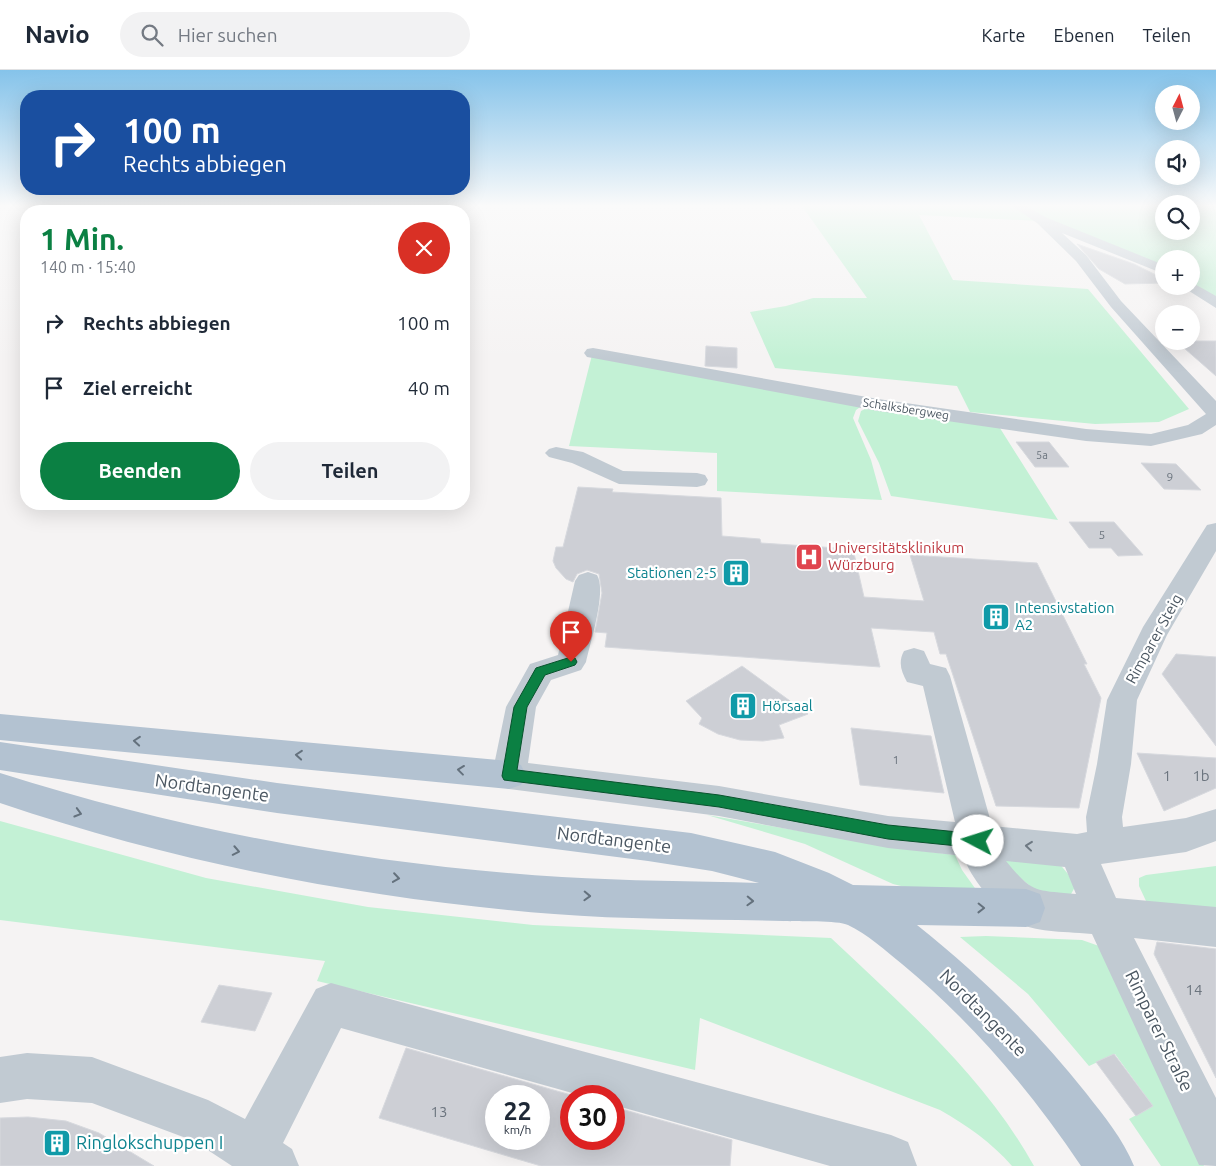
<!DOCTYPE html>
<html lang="de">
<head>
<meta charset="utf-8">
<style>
  :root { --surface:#fff; --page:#f2f2f3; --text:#1f2937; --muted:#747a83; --line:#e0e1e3; --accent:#0b8043 }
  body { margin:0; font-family:Ubuntu,sans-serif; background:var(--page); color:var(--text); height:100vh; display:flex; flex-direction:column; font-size:19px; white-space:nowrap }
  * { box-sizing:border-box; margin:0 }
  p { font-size:16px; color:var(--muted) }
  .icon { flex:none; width:28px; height:28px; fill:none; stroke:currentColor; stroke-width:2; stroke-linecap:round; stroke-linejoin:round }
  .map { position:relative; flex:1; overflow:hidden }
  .drawer { position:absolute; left:20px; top:135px; width:450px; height:305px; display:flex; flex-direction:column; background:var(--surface); border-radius:20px; box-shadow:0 5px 20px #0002 }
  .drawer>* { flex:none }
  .top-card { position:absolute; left:20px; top:20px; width:450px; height:105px; border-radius:20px; box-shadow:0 5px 20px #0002; background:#1a4fa0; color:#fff; overflow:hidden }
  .needle { width:32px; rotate:6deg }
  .tools { position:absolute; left:1155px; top:15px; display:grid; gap:10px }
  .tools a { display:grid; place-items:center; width:45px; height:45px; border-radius:50%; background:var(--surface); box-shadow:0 5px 20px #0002; font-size:25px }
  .speed { position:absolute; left:485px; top:1015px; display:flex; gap:10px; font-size:25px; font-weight:700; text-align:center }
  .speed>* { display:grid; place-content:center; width:65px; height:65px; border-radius:50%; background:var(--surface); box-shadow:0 5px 20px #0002; line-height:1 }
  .speed small { font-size:12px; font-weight:400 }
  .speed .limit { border:8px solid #d22; background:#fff; color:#111 }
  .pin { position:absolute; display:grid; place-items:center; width:42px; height:42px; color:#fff; margin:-51px -21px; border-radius:50% 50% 50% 0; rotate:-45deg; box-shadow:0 0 5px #0007 }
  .pin .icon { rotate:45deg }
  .me { position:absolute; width:55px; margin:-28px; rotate:275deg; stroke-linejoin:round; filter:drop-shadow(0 0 4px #0008) }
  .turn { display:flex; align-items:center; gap:18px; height:105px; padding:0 20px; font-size:22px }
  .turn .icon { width:65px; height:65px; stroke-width:2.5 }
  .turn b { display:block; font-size:35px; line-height:42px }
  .round { display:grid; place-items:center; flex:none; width:52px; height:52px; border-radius:26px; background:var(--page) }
  .summary { display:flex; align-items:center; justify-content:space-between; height:85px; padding:0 20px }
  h1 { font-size:30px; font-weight:600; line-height:38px; color:var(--accent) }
  .primary-button { display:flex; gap:10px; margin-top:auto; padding:10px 20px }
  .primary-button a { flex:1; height:58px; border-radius:30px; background:var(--accent); color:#fff; font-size:20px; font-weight:600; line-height:58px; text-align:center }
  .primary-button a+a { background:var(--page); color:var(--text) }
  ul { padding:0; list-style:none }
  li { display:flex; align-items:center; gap:15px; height:65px; padding:0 20px }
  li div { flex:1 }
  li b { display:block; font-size:19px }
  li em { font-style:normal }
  header { display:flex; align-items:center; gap:30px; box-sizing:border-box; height:70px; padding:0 25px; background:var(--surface); border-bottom:1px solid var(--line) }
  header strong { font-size:24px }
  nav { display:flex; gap:28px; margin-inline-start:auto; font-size:18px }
  .search { width:350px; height:45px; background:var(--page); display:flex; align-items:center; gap:12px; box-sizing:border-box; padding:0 18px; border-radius:28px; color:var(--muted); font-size:19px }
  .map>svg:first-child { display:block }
  .green { fill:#c3f1d5 }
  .building { fill:#cdcfd5; stroke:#d7d9de; fill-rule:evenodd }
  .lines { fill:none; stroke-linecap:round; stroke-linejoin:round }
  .minor { fill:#c1cad2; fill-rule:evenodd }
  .major { fill:#b3c2d1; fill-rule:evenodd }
  .oneway { stroke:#64717d }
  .oneway2 { stroke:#6e7983 }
  .route { fill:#0b8043; stroke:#07532c }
  .labels { text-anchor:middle; stroke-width:4.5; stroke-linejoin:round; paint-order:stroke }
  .far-number-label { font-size:11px; fill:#6b747e }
  .far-street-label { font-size:12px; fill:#4a5661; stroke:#fff }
  .number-label { font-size:12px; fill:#6b747e }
  .health-label { font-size:15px; fill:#be3a42; stroke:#fff; text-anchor:start }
  .culture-label { font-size:15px; fill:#0d838f; stroke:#fff; text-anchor:start }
  .street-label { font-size:15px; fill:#4a5661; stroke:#fff }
  .near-number-label { font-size:15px; fill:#6b747e }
  .near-street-label { font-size:18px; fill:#4a5661; stroke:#fff }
  .near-culture-label { font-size:18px; fill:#0d838f; stroke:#fff; text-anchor:start }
</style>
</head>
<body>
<header>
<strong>Navio</strong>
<div class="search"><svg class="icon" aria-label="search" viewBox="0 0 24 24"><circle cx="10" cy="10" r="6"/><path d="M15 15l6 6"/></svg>Hier suchen</div>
<nav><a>Karte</a><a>Ebenen</a><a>Teilen</a></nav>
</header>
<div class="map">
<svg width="1216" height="1096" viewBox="0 0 1216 1096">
  <rect width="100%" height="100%" fill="#f5f3f3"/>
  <path class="green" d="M802,136H1164V161H1191V136H1216V229L1191,215V189H1164V199L1039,151L919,145L953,210L1088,219L1189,339L1159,352L1095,354L970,342L957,316L775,298L750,242L786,236L813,228H867Z
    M592,285L863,335L856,340L853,348L871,390L882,430L717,421V383L569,376Z
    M865,339L998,355L1058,450L891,426L879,393L858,351L861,341Z
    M707,745L906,779L955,785L962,800L977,821L905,817L893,814L805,774Z
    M0,751L206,808L368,837L533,855L831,868C905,938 984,1006 1034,1096H1012C991,1072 968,1056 940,1040L700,948L695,1000L317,911L325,891L0,850Z
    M992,785L1058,792L1068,804L1075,817L1066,833H1051Z
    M1216,796V846L1146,831L1139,816V808L1146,805Z
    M986,866L1082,870L1099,876L1109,887L1204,1096H1161L1129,1049L1153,1036L1115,984L1089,996L1028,924L960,867Z"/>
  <path class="building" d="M1077,174L1134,194L1164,209V213L1125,214L1099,199Z
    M1176,271H1216V306Z
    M706,276L737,278V298L705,296Z
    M1016,372H1049L1069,397H1035Z
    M1141,393L1176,394L1201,420L1164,419Z
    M578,417L613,419L612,422L721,428L722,466L760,469L761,473L853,479L864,527L924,531L910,485L1037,493L1087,594H1084L1101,628L1079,738L996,736L946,584H940L934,562L871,558L880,597L605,577L607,563L595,562L602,523L599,504L587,500L577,504L573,512L566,509L556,498L553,491L556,477H563Z
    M1069,452H1114L1143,485L1118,486L1111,478H1089Z
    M1176,584L1216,587V676L1162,604Z
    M742,596L808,644L779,655L784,668L763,671L740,670L718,664L699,654L702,648L686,631Z
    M851,658L931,666L944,723L860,715Z
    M1137,683L1216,688V718L1164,741Z
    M1157,872L1216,879V1008L1154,884Z
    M219,915L272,923L255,961L201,952Z
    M406,978L571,1025V1069H614V1037L732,1070L730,1096H541L379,1048ZM496,1026H539V1069H496Z
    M1114,984L1153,1036L1136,1046L1096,992Z
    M28,1047L66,1051L99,1063L154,1096H0V1048Z"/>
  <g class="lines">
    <path class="minor" d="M1012,136H1026L1045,147L1164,195V204L1062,163L1086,185L1121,231L1216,331V355L1202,364L1151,376L1086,371L878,341L593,288L587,287L584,283L587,279L593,278L878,329L1086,359L1151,364L1188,355L1206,344L1111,237L1076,191L1037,153Z
      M1191,212L1216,226V238L1186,219L1184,216H1191Z
      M556,377L583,382L623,401L697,403L705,405L708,410L705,415L697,417L619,414L572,393L549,387L545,383L549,379Z
      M1216,453V481L1167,565L1137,630L1131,694L1122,747L1123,757L1186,748L1216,739V771L1186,782L1101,794L1116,828L1216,837V877L1134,868L1216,1028V1096L1199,1095L1092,864C1040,859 1016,866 983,820C975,809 967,799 964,786L888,778L719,746L509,719L497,715L492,705L506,637L530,594L558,585L575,511L579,505L588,502L597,505C607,521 590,573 586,592L581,600L551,610L536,637L528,693L719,716L888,746L955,752L923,616L907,612C901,601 898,592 904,581L914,578L924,581L930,594L946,598L950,606L992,756L1077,764L1087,762L1086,747L1097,694L1107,630L1143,557L1207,455ZM1006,791L1065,797L1076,824C1035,820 1033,824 1006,791Z
      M331,913L891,1065L908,1072L917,1096H830L614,1035V1026H583L341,958L283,1073L292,1079L299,1096H232L194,1071L92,1033L27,1029L0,1033V987L27,983L92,987L208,1030L245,1049L316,919Z"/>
    <path class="major" d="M0,644L509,691L521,695L526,705L521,715L509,719L0,670Z
      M0,672L277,713L691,763L775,782L829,803L853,815L1026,819L1040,824L1045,838L1040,852L1026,857L917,855C980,905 1036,960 1086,1023C1104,1046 1123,1069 1134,1096H1081C1031,1021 972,952 902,894C886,881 867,864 848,855C838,850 797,852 783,851C707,849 630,850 554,844C365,829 180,794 0,733V703C182,761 371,795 562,807C627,811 693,811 759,813L712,801L648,791L277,743L0,700Z"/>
  </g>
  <defs><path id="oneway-chevron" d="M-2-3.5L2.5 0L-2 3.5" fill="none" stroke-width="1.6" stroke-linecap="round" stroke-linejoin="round" transform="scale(1.25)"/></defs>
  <g class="oneway">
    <use href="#oneway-chevron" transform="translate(137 671) rotate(-175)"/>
    <use href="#oneway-chevron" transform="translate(299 685) rotate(-175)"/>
    <use href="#oneway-chevron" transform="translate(461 700) rotate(-173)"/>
    <use href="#oneway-chevron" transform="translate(78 743) rotate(16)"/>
    <use href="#oneway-chevron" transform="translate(236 781) rotate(11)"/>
    <use href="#oneway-chevron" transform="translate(396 808) rotate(8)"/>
    <use href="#oneway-chevron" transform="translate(587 826) rotate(2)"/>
    <use href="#oneway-chevron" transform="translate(750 831) rotate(2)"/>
    <use href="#oneway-chevron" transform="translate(981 838) rotate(1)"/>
  </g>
  <use class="oneway2" href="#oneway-chevron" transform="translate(1029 776) rotate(-174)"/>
  <linearGradient id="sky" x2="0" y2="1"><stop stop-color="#85c3ea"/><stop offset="0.47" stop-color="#fafafa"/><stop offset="1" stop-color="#fafafa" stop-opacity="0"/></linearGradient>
  <rect width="1216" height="289" fill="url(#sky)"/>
  <path class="route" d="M571,587L575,588L577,592L575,595L545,605L527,637L517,700L719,725L888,755L978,764L984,766L986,771L984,776L978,778L888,769L719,737L504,710L502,706L514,637L536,598Z"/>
  <defs>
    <g id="hospital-square" transform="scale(1.4375)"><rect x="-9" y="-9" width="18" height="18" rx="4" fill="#e0444e" stroke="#fff"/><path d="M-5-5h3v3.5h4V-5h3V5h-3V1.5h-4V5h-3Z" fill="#fff"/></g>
    <g id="building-square" transform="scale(1.4375)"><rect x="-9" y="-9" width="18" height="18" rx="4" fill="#0f9aa8" stroke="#fff"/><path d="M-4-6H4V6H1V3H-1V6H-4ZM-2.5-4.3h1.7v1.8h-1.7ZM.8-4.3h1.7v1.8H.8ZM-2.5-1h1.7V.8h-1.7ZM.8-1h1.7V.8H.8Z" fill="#fff"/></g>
  </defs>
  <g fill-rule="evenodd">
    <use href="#hospital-square" x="809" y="487"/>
    <use href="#building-square" x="736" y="503"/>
    <use href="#building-square" x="996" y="547"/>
    <use href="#building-square" x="743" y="636"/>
    <use href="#building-square" x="57" y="1073"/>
  </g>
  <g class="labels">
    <g class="far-number-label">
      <text x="1042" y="389">5a</text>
    </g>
    <g class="far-street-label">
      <text transform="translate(906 339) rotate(9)" y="4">Schalksbergweg</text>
    </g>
    <g class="number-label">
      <text x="1170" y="411">9</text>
      <text x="1102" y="469">5</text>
      <text x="896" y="694">1</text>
    </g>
    <g class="health-label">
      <text x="828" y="483">Universitätsklinikum<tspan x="828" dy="17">Würzburg</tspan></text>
    </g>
    <g class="culture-label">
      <text x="717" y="508" text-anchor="end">Stationen 2-5</text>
      <text x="1015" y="543">Intensivstation<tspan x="1015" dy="17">A2</tspan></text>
      <text x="762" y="641">Hörsaal</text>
    </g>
    <g class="street-label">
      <text transform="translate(1154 569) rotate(-61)" y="5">Rimparer Steig</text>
    </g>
    <g class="near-number-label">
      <text x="1167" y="711">1</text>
      <text x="1201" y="711">1b</text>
      <text x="1194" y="925">14</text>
      <text x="439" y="1047">13</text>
    </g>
    <g class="near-street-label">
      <text transform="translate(212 718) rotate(8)" y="6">Nordtangente</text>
      <text transform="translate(614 770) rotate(7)" y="6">Nordtangente</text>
      <text transform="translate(983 943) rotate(45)" y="6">Nordtangente</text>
      <text transform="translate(1159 961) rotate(64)" y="6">Rimparer Straße</text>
    </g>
    <g class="near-culture-label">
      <text x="76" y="1079">Ringlokschuppen I</text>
    </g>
  </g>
</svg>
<div class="tools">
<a><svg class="needle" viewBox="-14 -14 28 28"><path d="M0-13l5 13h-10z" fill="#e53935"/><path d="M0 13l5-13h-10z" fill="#747a83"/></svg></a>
<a><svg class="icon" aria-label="sound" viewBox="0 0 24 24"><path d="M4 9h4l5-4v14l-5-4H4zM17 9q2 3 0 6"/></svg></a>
<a><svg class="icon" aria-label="search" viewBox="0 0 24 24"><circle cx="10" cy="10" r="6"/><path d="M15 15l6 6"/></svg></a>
<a>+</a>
<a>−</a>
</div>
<div class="speed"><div>22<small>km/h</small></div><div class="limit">30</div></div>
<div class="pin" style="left:571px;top:592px;background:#d93025"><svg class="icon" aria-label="arrive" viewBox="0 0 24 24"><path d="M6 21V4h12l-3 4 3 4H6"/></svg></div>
<svg class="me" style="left:978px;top:771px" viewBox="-20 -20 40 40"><circle r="19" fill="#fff"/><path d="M0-13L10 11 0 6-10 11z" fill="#0b8043"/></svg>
<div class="top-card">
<div class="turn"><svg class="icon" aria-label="right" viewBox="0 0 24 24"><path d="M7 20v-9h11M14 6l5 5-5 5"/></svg><div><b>100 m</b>Rechts abbiegen</div></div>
</div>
<section class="drawer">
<div class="summary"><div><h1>1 Min.</h1><p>140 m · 15:40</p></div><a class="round" style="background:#d93025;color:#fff"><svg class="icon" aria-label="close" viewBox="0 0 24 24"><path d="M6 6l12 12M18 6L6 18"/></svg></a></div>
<ul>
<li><svg class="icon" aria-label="right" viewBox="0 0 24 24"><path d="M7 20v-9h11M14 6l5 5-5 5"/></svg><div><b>Rechts abbiegen</b></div><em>100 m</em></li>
<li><svg class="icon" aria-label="arrive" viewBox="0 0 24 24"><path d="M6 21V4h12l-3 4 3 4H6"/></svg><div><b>Ziel erreicht</b></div><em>40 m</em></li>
</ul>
<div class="primary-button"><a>Beenden</a><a>Teilen</a></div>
</section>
</div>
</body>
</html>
